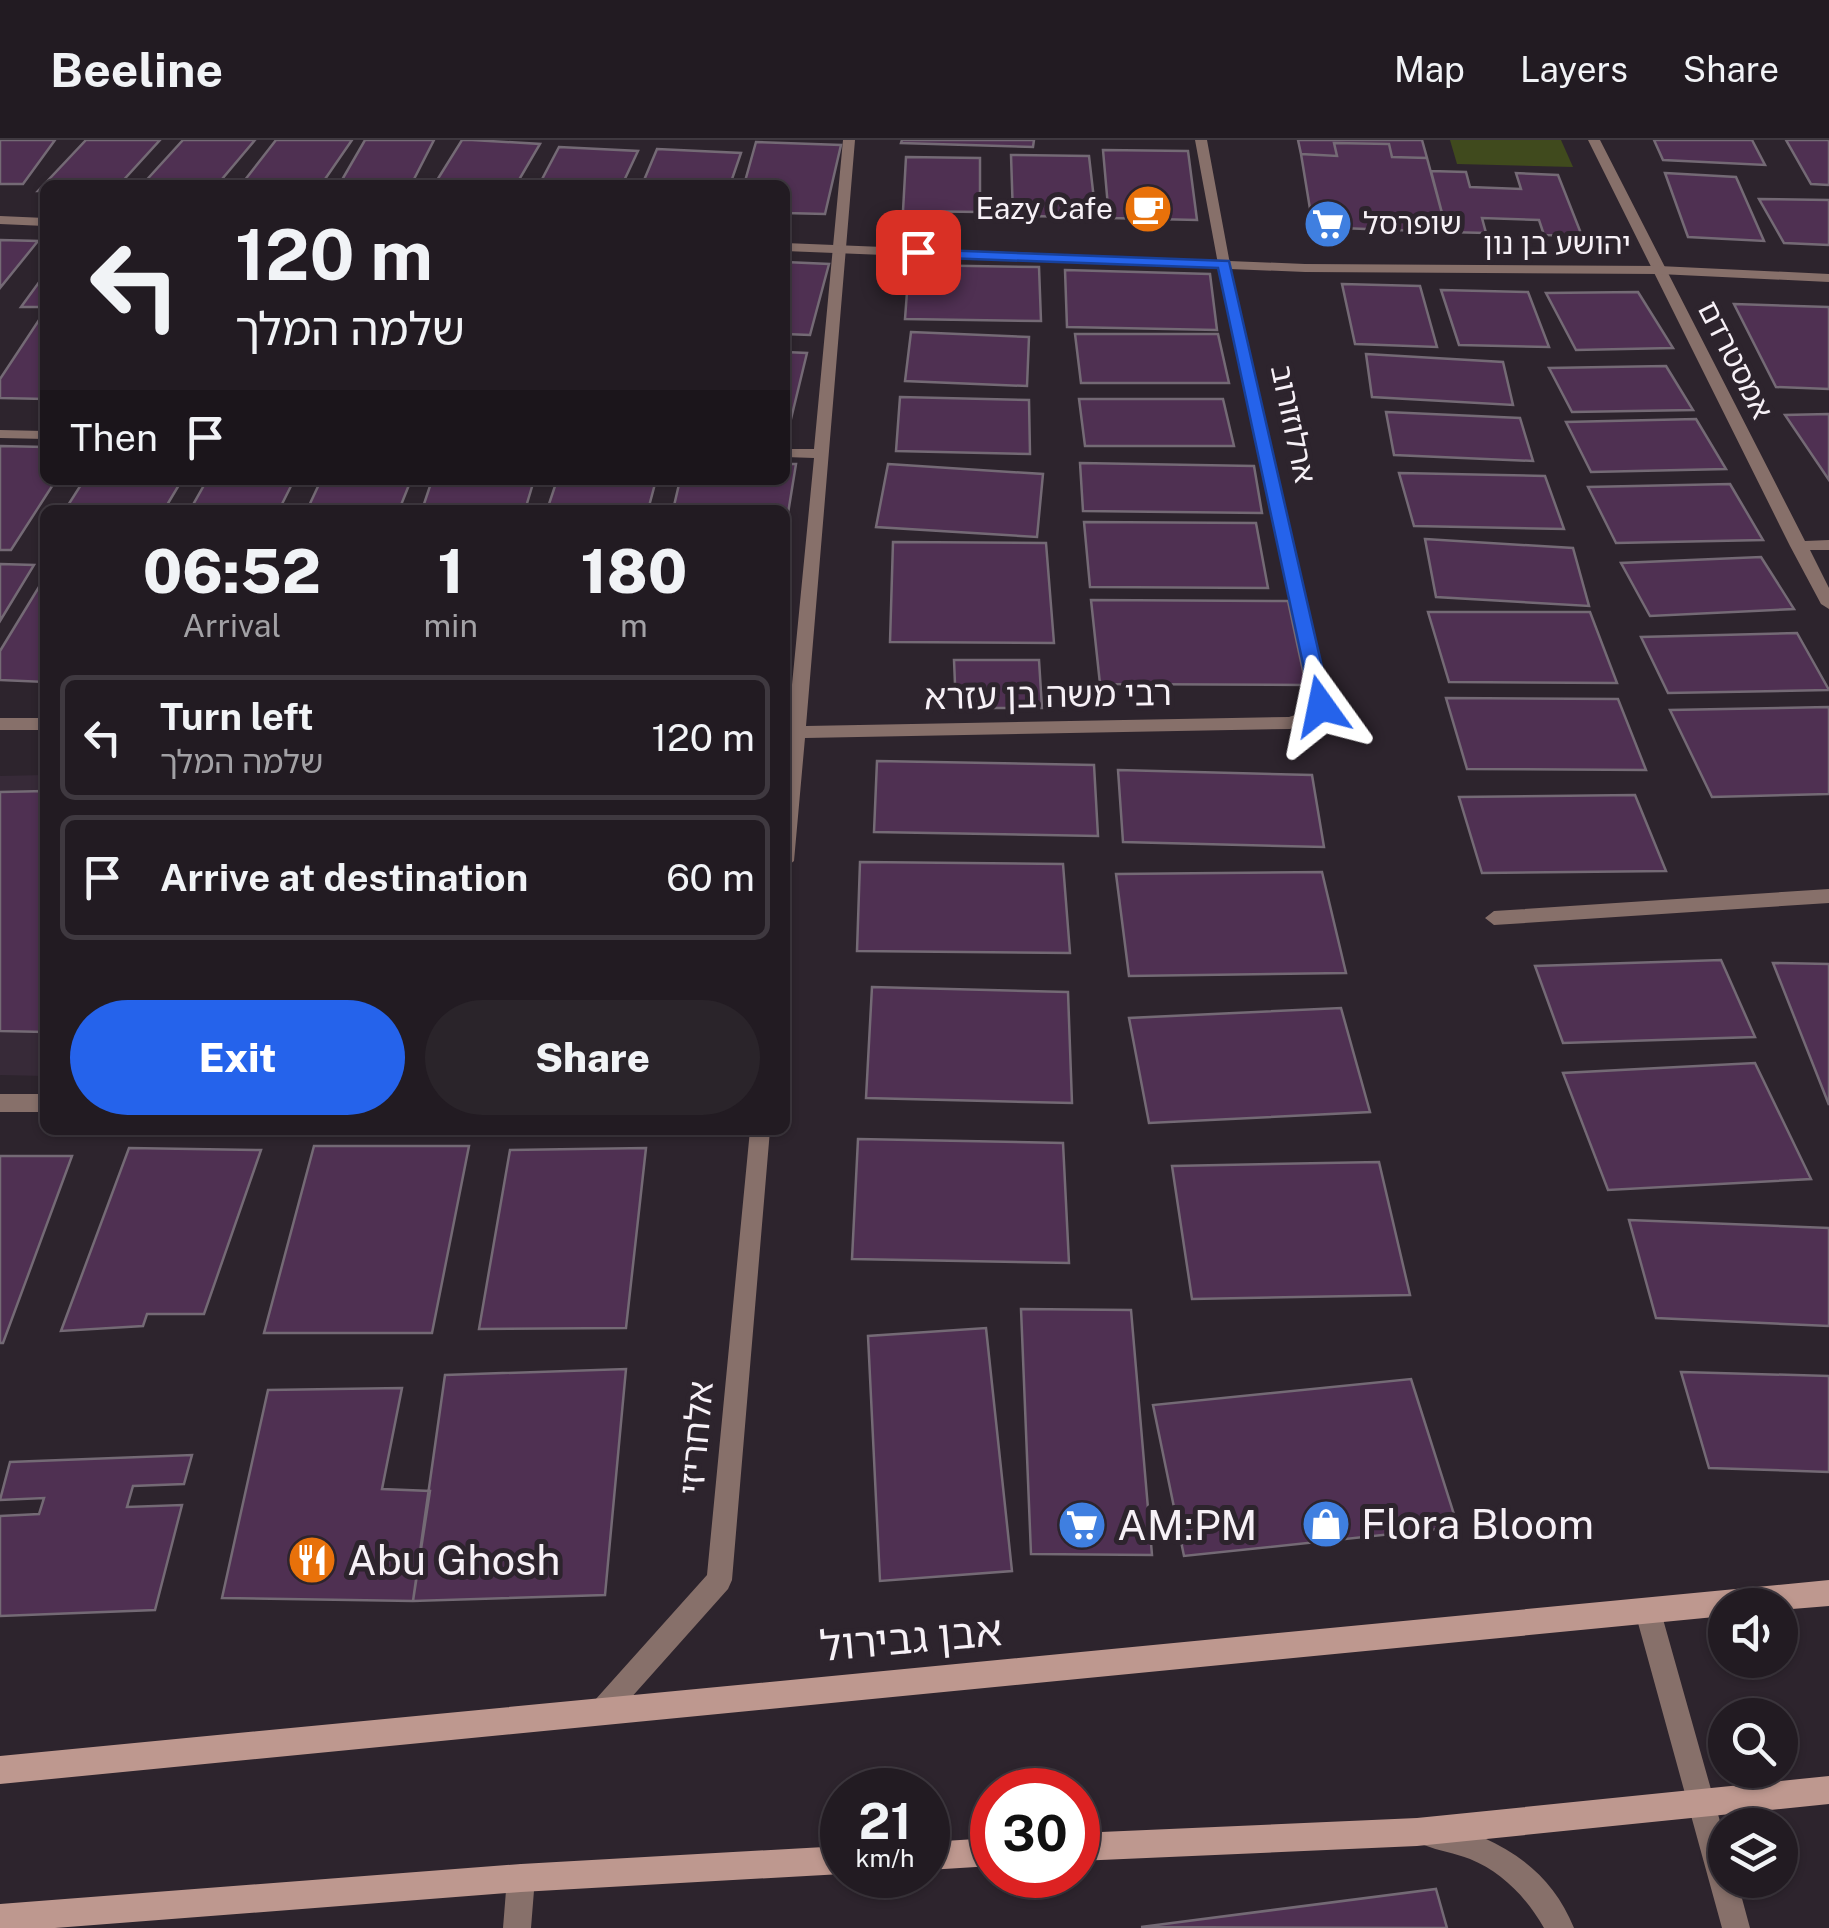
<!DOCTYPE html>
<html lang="en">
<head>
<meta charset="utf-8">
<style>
  :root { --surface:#221b22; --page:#2a242a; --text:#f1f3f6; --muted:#a2a1a5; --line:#3f3940; --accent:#2563eb }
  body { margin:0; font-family:"Public Sans","Noto Sans Hebrew",sans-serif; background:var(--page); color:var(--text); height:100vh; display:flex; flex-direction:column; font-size:38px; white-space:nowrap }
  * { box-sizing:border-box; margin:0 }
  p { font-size:32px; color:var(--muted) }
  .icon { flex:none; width:55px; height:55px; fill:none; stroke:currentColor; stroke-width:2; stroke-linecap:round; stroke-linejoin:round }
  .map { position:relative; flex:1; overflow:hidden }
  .sheet { position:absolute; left:40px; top:365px; width:750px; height:630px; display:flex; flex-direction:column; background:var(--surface); border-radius:15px; box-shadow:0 2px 8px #0004,0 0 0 2px var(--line) }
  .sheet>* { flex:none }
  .top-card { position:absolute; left:40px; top:40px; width:750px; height:305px; border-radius:15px; box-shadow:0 2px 8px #0004,0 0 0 2px var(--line); background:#221b22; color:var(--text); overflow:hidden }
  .tools { position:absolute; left:1708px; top:1448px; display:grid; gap:20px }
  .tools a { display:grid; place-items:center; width:90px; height:90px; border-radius:50%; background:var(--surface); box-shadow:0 2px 8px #0004,0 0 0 2px var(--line); font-size:50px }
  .speed { position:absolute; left:820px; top:1628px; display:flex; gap:20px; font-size:50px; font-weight:700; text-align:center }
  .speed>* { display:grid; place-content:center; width:130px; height:130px; border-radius:50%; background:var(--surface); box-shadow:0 2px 8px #0004,0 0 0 2px var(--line); line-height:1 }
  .speed small { font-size:25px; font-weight:400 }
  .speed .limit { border:15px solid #d22; background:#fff; color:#111 }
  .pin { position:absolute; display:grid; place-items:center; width:85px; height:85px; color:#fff; margin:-42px; border-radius:20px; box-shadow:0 5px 15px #0006 }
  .me { position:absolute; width:110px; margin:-55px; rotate:348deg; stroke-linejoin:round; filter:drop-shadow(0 0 8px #0008) }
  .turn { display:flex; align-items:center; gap:35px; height:210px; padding:0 30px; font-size:45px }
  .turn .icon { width:130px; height:130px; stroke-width:2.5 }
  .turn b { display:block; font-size:70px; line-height:85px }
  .then { display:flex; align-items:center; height:95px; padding:0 30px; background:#0003; gap:20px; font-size:38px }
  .eta { display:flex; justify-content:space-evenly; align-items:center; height:170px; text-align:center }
  .eta b { font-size:60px; font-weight:800; line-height:70px }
  .primary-button { display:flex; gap:20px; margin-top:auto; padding:20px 30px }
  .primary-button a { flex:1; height:115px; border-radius:60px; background:var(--accent); color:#fff; font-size:40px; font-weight:800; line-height:115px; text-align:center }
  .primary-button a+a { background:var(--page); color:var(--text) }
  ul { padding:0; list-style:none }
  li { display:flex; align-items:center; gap:30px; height:125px; margin:0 20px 15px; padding:0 10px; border:5px solid var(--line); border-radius:15px }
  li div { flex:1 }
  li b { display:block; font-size:38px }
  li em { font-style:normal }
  header { display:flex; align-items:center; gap:60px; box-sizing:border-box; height:140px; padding:0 50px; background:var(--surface); border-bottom:2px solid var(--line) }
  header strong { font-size:48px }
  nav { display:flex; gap:55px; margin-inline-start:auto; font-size:35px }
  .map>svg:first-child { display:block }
  .built { fill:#372a38 }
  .green { fill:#404a1d }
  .building { fill:#4f3052; stroke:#746a75; stroke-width:2.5 }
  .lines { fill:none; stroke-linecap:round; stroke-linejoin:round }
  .minor { fill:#87706a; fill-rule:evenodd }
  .tertiary { fill:#87706a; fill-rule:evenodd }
  .secondary { fill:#be988f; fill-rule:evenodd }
  .route { fill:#2563eb; stroke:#184099; stroke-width:2.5 }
  .labels { text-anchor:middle; stroke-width:10; stroke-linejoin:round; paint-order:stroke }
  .far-poi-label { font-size:30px; fill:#f6f0f6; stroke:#2d242d; text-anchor:end }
  .far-street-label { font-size:30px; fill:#f6f0f6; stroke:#2d242d }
  .street-label { font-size:35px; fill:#f6f0f6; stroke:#2d242d }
  .near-poi-label { font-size:42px; fill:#f6f0f6; stroke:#2d242d; text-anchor:start }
  .near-street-label { font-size:42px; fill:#f6f0f6; stroke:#2d242d }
</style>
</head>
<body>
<header>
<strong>Beeline</strong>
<nav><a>Map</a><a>Layers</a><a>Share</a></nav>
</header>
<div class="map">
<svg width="1829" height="1788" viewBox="0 0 1829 1788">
  <rect width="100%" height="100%" fill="#2d242d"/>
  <path class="built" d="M45,635V936L0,935V636Z"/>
  <path class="green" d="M1450,0H1561L1573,27L1457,24Z"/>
  <path class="building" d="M0,0H55L23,44H0Z
    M86,0H160L119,45H45V51H38Z
    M183,0H255L217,45H142Z
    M276,0H352L321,45H241Z
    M365,0H434L411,45H339Z
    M462,0H472L540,4L516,45H434Z
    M902,0H1034L1033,7L901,3Z
    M1298,0H1422L1427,18L1392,17L1389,4L1334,3L1337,16L1301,14Z
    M1654,0H1752L1765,25L1663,20Z
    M1786,0H1829V45L1811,44Z
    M756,2L841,5L825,74L785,73V45H744Z
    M1334,3L1389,4L1392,17L1427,18L1447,92L1313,87L1301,14L1337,16Z
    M559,7L638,11L622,45H539Z
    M657,9L741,13L730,45H642Z
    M1103,10L1188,11L1197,80L1109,78Z
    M1011,15L1089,16L1096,77L1013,76Z
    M906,17L980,18V72L903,71Z
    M1431,31L1466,32L1470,47L1521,49L1516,33L1558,35L1582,96L1544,95L1539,80L1482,78L1486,93L1447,92Z
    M1665,33L1736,37L1764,101L1688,97Z
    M1759,59L1829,60V105L1784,103Z
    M0,100L38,101L0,148Z
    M785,122L829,124L810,195L785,194Z
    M909,125L1039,127L1041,181L905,179Z
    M1065,130L1210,134L1217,190L1067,187Z
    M45,134V167H21Z
    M1342,144L1420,146L1437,207L1355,204Z
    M1441,150L1528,152L1549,207L1459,205Z
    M1638,152L1673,208L1576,210L1546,153Z
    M1734,164L1829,167V249L1776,247Z
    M39,180H45V259L0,258V239Z
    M911,192L1029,197L1027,246L905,241Z
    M1075,194H1218L1229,243H1081Z
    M785,212L807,213L790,283H785Z
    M1366,214L1503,222L1513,265L1372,257Z
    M1666,226L1693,270L1572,272L1549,228Z
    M900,257L1029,260L1030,314L896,311Z
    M1079,259H1223L1234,306H1085Z
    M1386,272L1520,278L1533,321L1394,315Z
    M1829,274V340L1785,275Z
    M1696,279L1726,329L1591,332L1566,282Z
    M0,306L45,307V340H56L11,410H0Z
    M1080,323L1254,326L1262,373L1083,371Z
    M785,324H796L785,392V370H673L680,340H785Z
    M888,324L1043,334L1037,397L876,387Z
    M1399,333L1545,336L1564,389L1414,386Z
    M84,340H182L164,370H65Z
    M207,340H294L279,370H190Z
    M321,340H411L399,370H307Z
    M432,340H534L525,370H422Z
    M557,340H656L648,370H547Z
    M1730,344L1763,400L1616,403L1588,347Z
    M1084,382L1256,383L1268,448L1090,447Z
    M1425,399L1573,408L1589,466L1436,457Z
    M893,402L1046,403L1054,503L890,502Z
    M1761,417L1794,469L1650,476L1621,423Z
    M0,424L34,425L0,481Z
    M45,437V542L0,540V511Z
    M1091,460L1288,461L1306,545L1100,544Z
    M1428,472H1590L1617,543L1449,542Z
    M1797,493L1829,550L1668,553L1641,497Z
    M954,520H1039L1042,568H956Z
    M1446,558L1618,559L1646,630L1467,629Z
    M1829,567V654L1712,657L1670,570Z
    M877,621L1094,625L1098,696L874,692Z
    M1118,630L1312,635L1324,707L1123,702Z
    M45,651V892L0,891V652Z
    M1635,655L1666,731L1482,733L1459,657Z
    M860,722L1063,724L1070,813L857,811Z
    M1322,732L1346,833L1129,836L1116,734Z
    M1721,820L1755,897L1563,903L1535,826Z
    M1773,823L1829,824V965Z
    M872,847L1068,852L1072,963L866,958Z
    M1341,868L1370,972L1149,983L1129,878Z
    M1755,923L1811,1039L1608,1050L1563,933Z
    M858,999L1063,1003L1069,1123L852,1119Z
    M314,1006H469L432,1193H264Z
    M129,1008L261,1010L204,1174H147L143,1186L61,1191Z
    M646,1008L626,1188L479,1189L510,1010Z
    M0,1016H72L3,1203H0Z
    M1379,1022L1410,1155L1192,1159L1172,1026Z
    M1629,1080L1829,1088V1186L1656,1178Z
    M1021,1169L1131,1170L1152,1415L1031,1414Z
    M986,1188L1012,1431L880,1441L868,1196Z
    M626,1229L605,1455L413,1461L445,1235Z
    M1681,1232L1829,1236V1332L1709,1328Z
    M1411,1239L1458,1387L1184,1416L1153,1265Z
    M402,1248L382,1349L430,1351L413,1461L222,1458L268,1250Z
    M192,1315L184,1344L133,1346L127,1367L182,1365L155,1470L0,1476V1376L39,1374L44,1358L0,1360L10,1322Z
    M1436,1749L1447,1788L1141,1787Z"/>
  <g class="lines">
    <path class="minor" d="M843,0H855L806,586L1289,577L1304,572L1312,564L1218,124L1195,0H1207L1230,124L1329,566L1316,580L1290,589L805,598L794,721L785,728V586H788L814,318L785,317V309H814Z
      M1588,0H1600L1805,401L1829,400V410H1810L1829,448V469L1821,464L1790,406Z
      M0,290L45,291V299L0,298Z
      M0,578H45V590H0Z
      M1829,749V763L1494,785L1485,778L1494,771Z
      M0,954H45V972H0Z
      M750,990H770L732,1440L728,1449L613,1578L604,1582L595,1578L591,1569L595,1560L707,1435Z
      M521,1724L531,1728L535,1738L531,1788H503L507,1738L511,1728Z"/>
    <path class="tertiary" d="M0,76L45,78V86L0,84Z
      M785,103L1305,124L1659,126L1829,134V142L1659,134L1305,132L785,111Z
      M1648,1459L1657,1463L1661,1472L1725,1699V1740H1737L1750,1788H1722L1635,1472L1639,1463Z
      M1434,1681C1497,1697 1549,1726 1574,1788H1544C1527,1758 1502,1732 1470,1719C1455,1713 1439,1711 1424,1705L1420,1695L1424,1685Z"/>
    <path class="secondary" d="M1829,1440V1466L1780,1470V1465H1725V1476L0,1644V1616Z
      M1829,1636V1664L1417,1706L1078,1721V1693L1417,1678Z
      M992,1698V1726L928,1730V1702Z
      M842,1706V1734L521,1752L55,1788H0V1764L521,1724Z"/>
  </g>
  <path class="route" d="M913,109L1229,121L1331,566L1328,570H1314L1312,566L1218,128L918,117L913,115Z"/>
  <defs>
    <g id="cafe-disc" transform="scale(2.5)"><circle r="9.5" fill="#e8710a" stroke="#2d242d"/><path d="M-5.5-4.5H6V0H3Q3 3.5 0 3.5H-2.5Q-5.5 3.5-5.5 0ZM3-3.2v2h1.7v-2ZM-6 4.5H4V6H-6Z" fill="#fff"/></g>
    <g id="supermarket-disc" transform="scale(2.5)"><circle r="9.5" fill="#3f7fe0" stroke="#2d242d"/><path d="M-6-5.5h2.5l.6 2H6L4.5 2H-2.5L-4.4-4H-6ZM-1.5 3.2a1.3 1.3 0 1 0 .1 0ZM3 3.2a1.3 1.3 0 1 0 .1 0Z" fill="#fff"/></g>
    <g id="shop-disc" transform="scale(2.5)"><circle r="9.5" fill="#3f7fe0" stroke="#2d242d"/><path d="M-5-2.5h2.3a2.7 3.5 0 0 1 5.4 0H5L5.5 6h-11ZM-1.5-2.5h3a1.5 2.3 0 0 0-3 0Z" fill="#fff"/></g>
    <g id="restaurant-disc" transform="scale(2.5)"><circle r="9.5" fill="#e8710a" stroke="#2d242d"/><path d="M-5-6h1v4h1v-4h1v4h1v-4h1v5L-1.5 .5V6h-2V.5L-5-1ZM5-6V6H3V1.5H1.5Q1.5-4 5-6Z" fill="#fff"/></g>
  </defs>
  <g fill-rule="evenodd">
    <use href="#cafe-disc" x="1148" y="69"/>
    <use href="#supermarket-disc" x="1328" y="84"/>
    <use href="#shop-disc" x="1326" y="1384"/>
    <use href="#supermarket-disc" x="1082" y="1385"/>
    <use href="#restaurant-disc" x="312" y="1420"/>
  </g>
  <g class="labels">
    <g class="far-poi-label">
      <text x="1113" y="79">Eazy Cafe</text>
      <text x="1363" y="94" text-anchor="start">שופרסל</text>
    </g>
    <g class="far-street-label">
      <text x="1557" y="114">יהושע בן נון</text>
      <text transform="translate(1735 220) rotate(63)" y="10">אמסטרדם</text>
      <text transform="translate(1293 284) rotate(78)" y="10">ארלוזורוב</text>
    </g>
    <g class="street-label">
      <text transform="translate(1048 555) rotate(-1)" y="12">רבי משה בן עזרא</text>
      <text transform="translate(696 1298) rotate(-85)" y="12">אלחריזי</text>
    </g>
    <g class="near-poi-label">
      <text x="1361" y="1399">Flora Bloom</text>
      <text x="1117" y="1400">AM:PM</text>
      <text x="347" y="1435">Abu Ghosh</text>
    </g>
    <g class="near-street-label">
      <text transform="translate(911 1498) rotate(-5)" y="15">אבן גבירול</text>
    </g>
  </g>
</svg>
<div class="tools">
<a><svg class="icon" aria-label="sound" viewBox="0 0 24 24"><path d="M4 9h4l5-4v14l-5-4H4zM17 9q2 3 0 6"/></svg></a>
<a><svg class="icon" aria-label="search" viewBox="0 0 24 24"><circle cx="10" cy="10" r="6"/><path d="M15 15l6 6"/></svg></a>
<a><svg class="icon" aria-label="layers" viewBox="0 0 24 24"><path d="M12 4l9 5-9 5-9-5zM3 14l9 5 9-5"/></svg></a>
</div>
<div class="speed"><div>21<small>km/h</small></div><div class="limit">30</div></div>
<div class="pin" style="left:918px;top:112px;background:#d93025"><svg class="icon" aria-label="arrive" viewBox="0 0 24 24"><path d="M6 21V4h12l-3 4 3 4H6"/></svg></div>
<svg class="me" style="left:1321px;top:566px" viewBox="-20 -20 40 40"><path d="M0-17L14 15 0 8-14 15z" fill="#2563eb" stroke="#fff" stroke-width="4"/></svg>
<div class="top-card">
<div class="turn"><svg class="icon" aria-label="left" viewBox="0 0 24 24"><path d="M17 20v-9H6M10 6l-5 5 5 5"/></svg><div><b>120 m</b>שלמה המלך</div></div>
<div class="then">Then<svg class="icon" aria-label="arrive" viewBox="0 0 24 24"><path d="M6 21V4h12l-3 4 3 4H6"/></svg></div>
</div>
<section class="sheet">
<div class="eta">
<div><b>06:52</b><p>Arrival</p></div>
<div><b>1</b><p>min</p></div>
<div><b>180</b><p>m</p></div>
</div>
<ul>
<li><svg class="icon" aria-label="left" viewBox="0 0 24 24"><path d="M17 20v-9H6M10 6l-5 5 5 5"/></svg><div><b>Turn left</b><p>שלמה המלך</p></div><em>120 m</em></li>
<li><svg class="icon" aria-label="arrive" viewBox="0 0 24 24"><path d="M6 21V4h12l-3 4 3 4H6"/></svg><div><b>Arrive at destination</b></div><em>60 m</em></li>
</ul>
<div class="primary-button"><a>Exit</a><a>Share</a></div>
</section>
</div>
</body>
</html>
